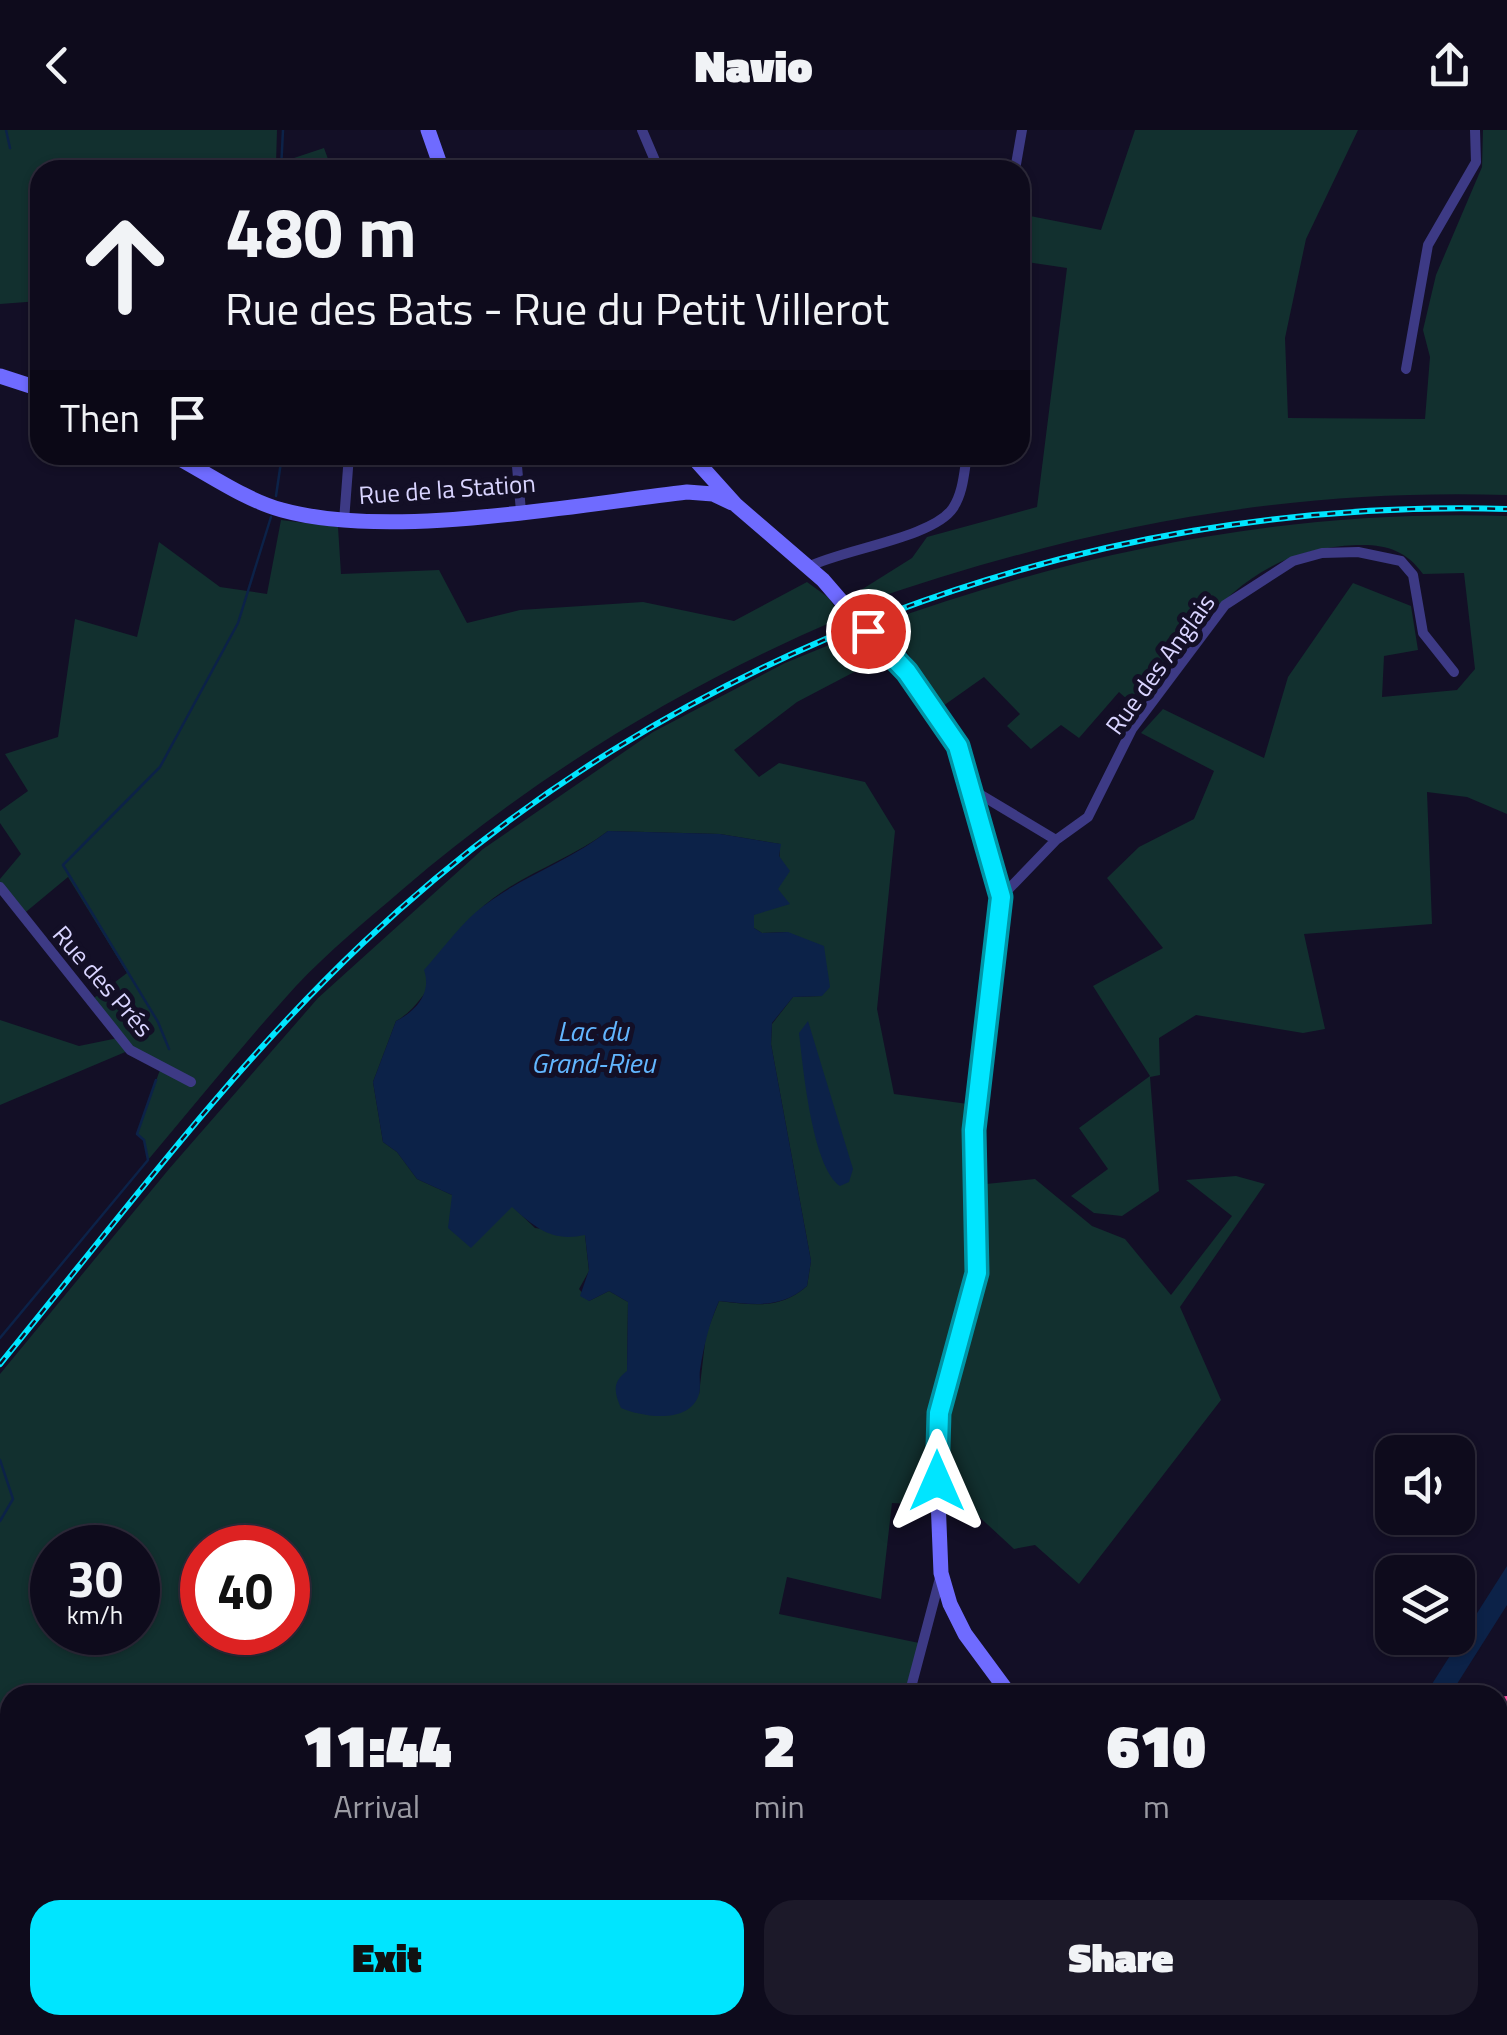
<!DOCTYPE html>
<html lang="en">
<head>
<meta charset="utf-8">
<style>
  :root { --surface:#0e0b1c; --page:#1c1929; --text:#f1f3f6; --muted:#9b9ba3; --line:#2e2b3b; --accent:#00e5ff }
  body { margin:0; font-family:"Titillium Web",sans-serif; background:var(--page); color:var(--text); height:100vh; display:flex; flex-direction:column; font-size:38px; white-space:nowrap }
  * { box-sizing:border-box; margin:0 }
  p { font-size:32px; color:var(--muted) }
  .icon { flex:none; width:55px; height:55px; fill:none; stroke:currentColor; stroke-width:2; stroke-linecap:round; stroke-linejoin:round }
  .map { position:relative; flex:1; overflow:hidden }
  .panel { position:absolute; left:0px; top:1555px; width:1508px; height:350px; display:flex; flex-direction:column; background:var(--surface); border-radius:30px 30px 0 0; box-shadow:0 2px 8px #0004,0 0 0 2px var(--line) }
  .panel>* { flex:none }
  .top-card { position:absolute; left:30px; top:30px; width:1000px; height:305px; border-radius:30px; box-shadow:0 2px 8px #0004,0 0 0 2px var(--line); background:#0e0b1c; color:var(--text); overflow:hidden }
  .tools { position:absolute; left:1375px; top:1305px; display:grid; gap:20px }
  .tools a { display:grid; place-items:center; width:100px; height:100px; border-radius:20px; background:var(--surface); box-shadow:0 2px 8px #0004,0 0 0 2px var(--line); font-size:50px }
  .speed { position:absolute; left:30px; top:1395px; display:flex; gap:20px; font-size:50px; font-weight:700; text-align:center }
  .speed>* { display:grid; place-content:center; width:130px; height:130px; border-radius:50%; background:var(--surface); box-shadow:0 2px 8px #0004,0 0 0 2px var(--line); line-height:1 }
  .speed small { font-size:25px; font-weight:400 }
  .speed .limit { border:15px solid #d22; background:#fff; color:#111 }
  .pin { position:absolute; display:grid; place-items:center; width:85px; height:85px; color:#fff; margin:-42px; border:5px solid #fff; border-radius:50%; box-shadow:0 2px 10px #0007 }
  .me { position:absolute; width:110px; margin:-55px; rotate:0deg; stroke-linejoin:round; filter:drop-shadow(0 0 8px #0008) }
  .turn { display:flex; align-items:center; gap:35px; height:210px; padding:0 30px; font-size:45px }
  .turn .icon { width:130px; height:130px; stroke-width:2.5 }
  .turn b { display:block; font-size:70px; line-height:85px }
  .then { display:flex; align-items:center; height:95px; padding:0 30px; background:#0003; gap:20px; font-size:38px }
  .eta { display:flex; justify-content:space-evenly; align-items:center; height:170px; text-align:center }
  .eta b { font-size:60px; font-weight:800; line-height:70px }
  .button { display:flex; gap:20px; margin-top:auto; padding:20px 30px }
  .button a { flex:1; height:115px; border-radius:30px; background:var(--accent); color:#111; font-size:40px; font-weight:800; line-height:115px; text-align:center }
  .button a+a { background:var(--page); color:var(--text) }
  header { display:flex; justify-content:space-between; align-items:center; height:130px; padding:0 30px; background:var(--surface); font-size:45px; font-weight:800 }
  .map>svg:first-child { display:block }
  .green { fill:#12302f; fill-rule:evenodd }
  .water { fill:#0c2248 }
  .lines { fill:none; stroke-linecap:round; stroke-linejoin:round }
  .stream { stroke:#0c2248; stroke-width:2.5 }
  .street { stroke:#3d3a85; stroke-width:10 }
  .secondary { stroke:#6f6bff; stroke-width:15 }
  .highway { stroke:#ff4fa3; stroke-width:20 }
  .rail-casing { stroke:#00e5ff; stroke-width:6 }
  .rail { stroke:#130f26; stroke-width:2.5; stroke-dasharray:8; stroke-linecap:butt }
  .route-casing { stroke:#0095a6; stroke-width:25 }
  .route { stroke:#00e5ff; stroke-width:18 }
  .labels { text-anchor:middle; stroke-width:10; stroke-linejoin:round; paint-order:stroke }
  .street-label { font-size:25px; fill:#d9d4ff; stroke:#130f26 }
  .water-label { font-size:28px; font-style:italic; fill:#62b6ff; stroke:#130f26 }
</style>
</head>
<body>
<header><svg class="icon" aria-label="back" viewBox="0 0 24 24"><path d="M15 5l-7 7 7 7"/></svg>Navio<svg class="icon" aria-label="share" viewBox="0 0 24 24"><path d="M12 15V3M7 8l5-5 5 5M5 13v7h14v-7"/></svg></header>
<div class="map">
<svg width="1507" height="1905" viewBox="0 0 1507 1905">
  <rect width="100%" height="100%" fill="#130f26"/>
  <path class="green" d="M0,0H277L276,34L324,18L332,40H40V171L0,174Z
    M1135,0H1358L1306,109L1285,208L1288,288L1425,289L1430,227L1423,200L1436,145L1482,37L1483,0H1507V365C1279,358 1077,399 862,473L861,460L912,428L927,407L1037,377L1067,138L1020,131V84L1101,100Z
    M1507,386V684L1467,667L1427,662L1432,794L1304,804L1325,899L1303,903L1196,885L1159,908L1160,945L1150,947L1159,1061L1122,1086L1094,1083L1071,1066L1108,1039L1079,998L1150,946L1093,856L1163,818L1107,748L1139,717L1194,689L1214,641L1141,603L1163,579L1264,628L1288,547L1353,453L1411,476L1418,520L1384,526L1382,567L1457,560L1475,539L1464,443L1423,444C1406,420 1385,414 1357,415C1243,419 1199,497 1138,579L1119,562L1079,608L1061,595L1031,619L1007,596L1020,584L984,547L943,576L903,516L894,520L874,496C1079,421 1289,379 1507,386Z
    M281,390L338,397L341,444L439,440L467,493L520,480L643,472L734,491L807,452L829,468L841,488C680,557 536,645 403,759C367,790 329,821 296,856C245,912 197,972 148,1030L144,1010L137,1004L161,937L130,920L0,975V890L79,916L118,908L90,871L127,843L68,747L21,786L0,757V749L21,724L0,693V681L28,661L5,624L58,607L75,489L137,507L159,412L220,457L267,464Z
    M856,504L877,530L797,572L734,620L759,647L779,633L865,652L895,701L877,879L894,964L968,974L966,1056L1035,1049L1092,1096L1125,1109L1171,1165L1232,1086L1186,1050L1236,1046L1265,1054L1180,1177L1221,1270L1079,1454L1035,1415L1014,1419L960,1369L931,1375L892,1373L881,1469L787,1447L779,1484L924,1514L909,1565H10V1895H583L589,1905H0V1244L169,1039L318,868L483,719L653,602L785,533ZM608,701L720,704L780,714L778,759L754,785V798L762,803L788,802L822,866L793,867L772,894L771,914L811,1131L807,1156C780,1180 753,1175 719,1171L706,1204L699,1264L627,1241L628,1172L609,1161L589,1171L579,1159L589,1141L585,1105L535,1098L512,1076L452,1065L417,1049L397,1022L383,1012L373,952L396,891C433,871 446,812 477,782C514,746 567,732 608,701ZM52,1418H138V1502H52ZM202,1418H288V1502H202Z
    M1507,1703V1905H1420L1424,1895H1498V1732L1502,1724L1499,1714Z
    M639,1895H840L831,1905H636Z"/>
  <path class="water" d="M608,701L720,704L781,714L779,726L790,741L778,759L790,774L754,785V798L762,803L788,802L824,816L830,857L822,866L793,867L772,893L771,914L811,1131L807,1156C779,1180 753,1174 719,1171C709,1194 704,1215 700,1240C699,1247 701,1258 699,1264C690,1295 642,1287 621,1278C614,1262 612,1252 627,1241L628,1172L609,1161L589,1171L580,1166L589,1140L585,1105C552,1112 537,1099 512,1077L471,1118L448,1098L452,1065L417,1049L397,1022L383,1012L373,952L396,891C416,881 432,863 424,840C441,821 457,799 476,782C516,748 567,733 608,701Z
    M808,891L853,1039L849,1052L840,1056C812,1037 803,937 799,903Z
    M1507,1436V1475L1450,1565H1425Z"/>
  <g class="lines">
    <path class="stream" d="M6,0L10,18
      M281,40L283,0
      M276,366L282,325
      M169,919L158,892L63,735L160,637L238,493L271,387
      M0,1208L148,1030L144,1010L137,1004L156,950
      M0,1330L13,1369L0,1391"/>
    <path class="street" d="M642,0L659,40
      M1015,40L1022,0
      M1406,239L1428,115L1476,32L1475,0
      M516,325L521,381
      M344,391L349,325
      M808,437C843,419 933,408 953,378C963,363 964,343 967,325
      M971,659L1056,710
      M0,757L130,920L191,952
      M1001,767L1056,710L1088,687L1132,599L1225,475L1293,431L1322,423L1358,422L1401,431L1413,445L1423,503L1454,542
      M909,1565L940,1448
      M882,1895V1905"/>
    <path class="secondary" d="M428,0L442,40
      M0,246L40,259
      M173,325C207,343 245,370 282,380C390,410 573,375 687,362L713,364L732,373
      M691,325L736,375L823,450L938,583L970,650L1001,767L973,1000L977,1143L946,1249L936,1320L941,1443L950,1474L965,1504L1010,1565
      M1470,1895L1485,1905"/>
    <path class="highway" d="M1498,1591L1507,1576
      M1498,1644L1507,1629
      M1498,1682L1507,1665
      M1279,1905L1285,1895
      M1296,1905L1302,1895
      M1331,1905L1338,1895
      M1396,1905L1400,1895"/>
    <g class="rail-casing">
      <path id="rail" d="M0,1234C117,1091 229,940 363,813C670,522 1085,367 1507,379"/>
    </g>
    <use href="#rail" class="rail"/>
  </g>
  <g class="lines">
    <g class="route-casing">
      <path id="route" d="M868,501L907,542L958,616L1001,767L974,1000L977,1143L939,1283L937,1351"/>
    </g>
    <use href="#route" class="route"/>
  </g>
  <g class="labels">
    <g class="street-label">
      <text transform="translate(447 359) rotate(-4)" y="9">Rue de la Station</text>
      <text transform="translate(1160 534) rotate(-54)" y="9">Rue des Anglais</text>
      <text transform="translate(103 851) rotate(49)" y="9">Rue des Prés</text>
    </g>
    <g class="water-label">
      <text x="593" y="911">Lac du<tspan x="593" dy="32">Grand-Rieu</tspan></text>
    </g>
  </g>
</svg>
<div class="tools">
<a><svg class="icon" aria-label="sound" viewBox="0 0 24 24"><path d="M4 9h4l5-4v14l-5-4H4zM17 9q2 3 0 6"/></svg></a>
<a><svg class="icon" aria-label="layers" viewBox="0 0 24 24"><path d="M12 4l9 5-9 5-9-5zM3 14l9 5 9-5"/></svg></a>
</div>
<div class="speed"><div>30<small>km/h</small></div><div class="limit">40</div></div>
<div class="pin" style="left:868px;top:501px;background:#d93025"><svg class="icon" aria-label="arrive" viewBox="0 0 24 24"><path d="M6 21V4h12l-3 4 3 4H6"/></svg></div>
<svg class="me" style="left:937px;top:1351px" viewBox="-20 -20 40 40"><path d="M0-17L14 15 0 8-14 15z" fill="#00e5ff" stroke="#fff" stroke-width="4"/></svg>
<div class="top-card">
<div class="turn"><svg class="icon" aria-label="ahead" viewBox="0 0 24 24"><path d="M12 20V5M6 11l6-6 6 6"/></svg><div><b>480 m</b>Rue des Bats - Rue du Petit Villerot</div></div>
<div class="then">Then<svg class="icon" aria-label="arrive" viewBox="0 0 24 24"><path d="M6 21V4h12l-3 4 3 4H6"/></svg></div>
</div>
<section class="panel">
<div class="eta">
<div><b>11:44</b><p>Arrival</p></div>
<div><b>2</b><p>min</p></div>
<div><b>610</b><p>m</p></div>
</div>
<div class="button"><a>Exit</a><a>Share</a></div>
</section>
</div>
</body>
</html>
